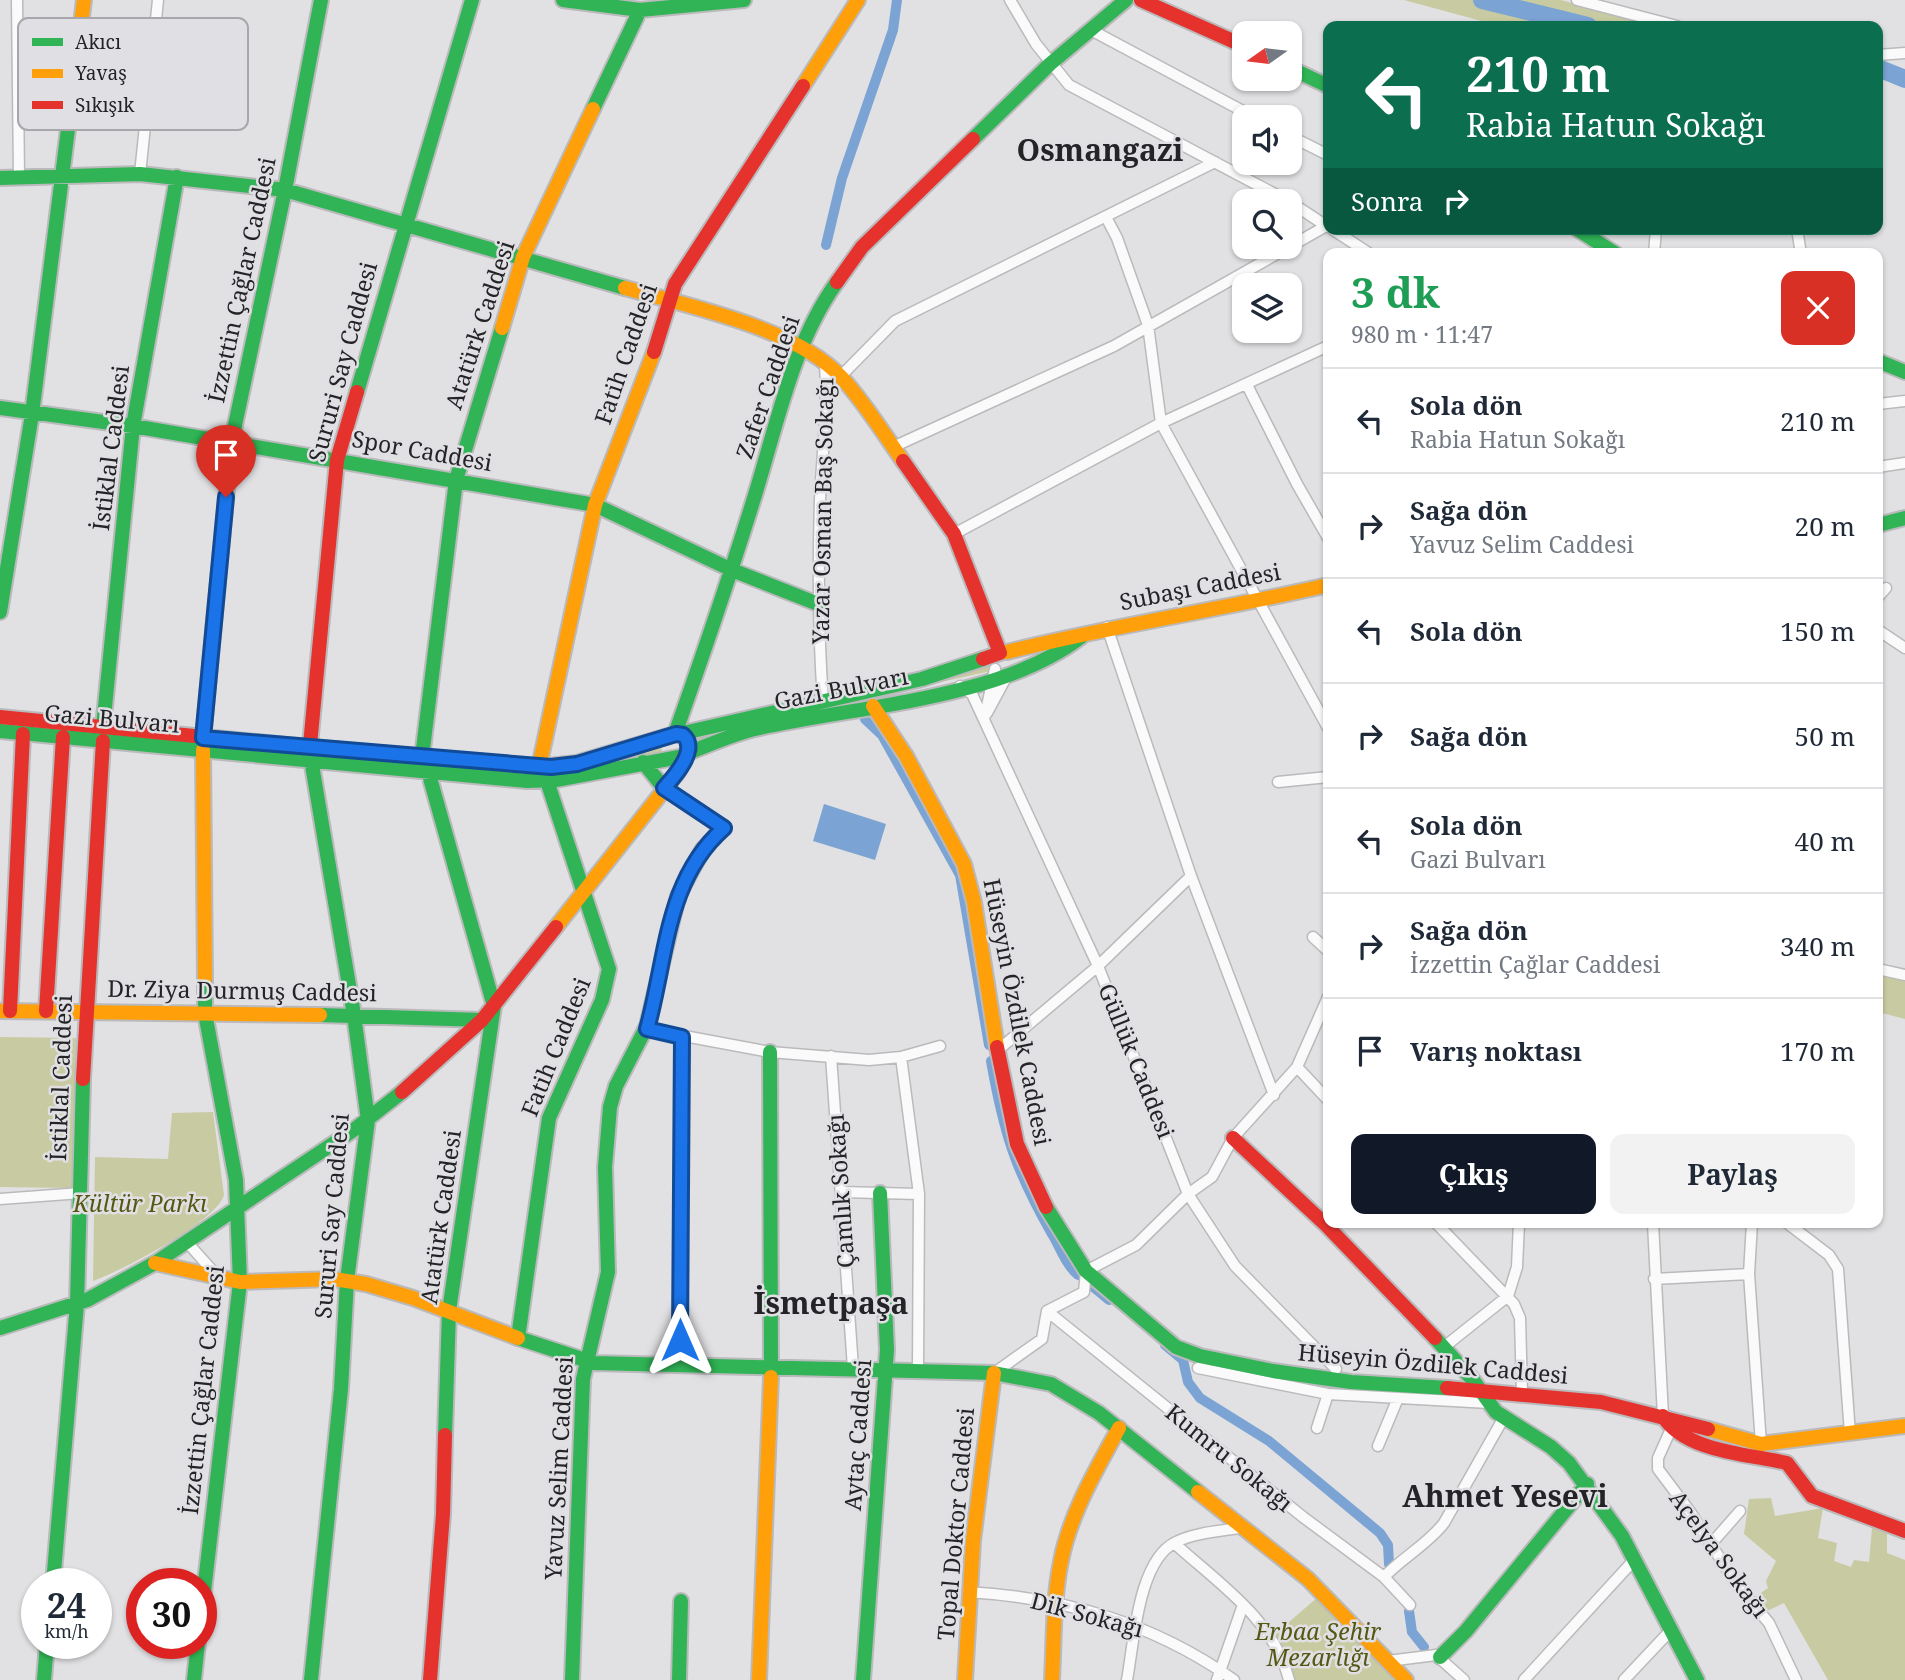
<!DOCTYPE html>
<html lang="tr">
<head>
<meta charset="utf-8">
<style>
  :root { --surface:#fff; --page:#f2f2f3; --text:#1f2937; --muted:#747a83; --line:#e0e1e3; --accent:#111827 }
  body { margin:0; font-family:"Noto Serif",serif; background:var(--page); color:var(--text); height:100vh; display:flex; flex-direction:column; font-size:26px; white-space:nowrap }
  * { box-sizing:border-box; margin:0 }
  p { font-size:23px; color:var(--muted) }
  .icon { flex:none; width:38px; height:38px; fill:none; stroke:currentColor; stroke-width:2; stroke-linecap:round; stroke-linejoin:round }
  .map { position:relative; flex:1; overflow:hidden }
  .panel { position:absolute; left:1323px; top:248px; width:560px; height:980px; display:flex; flex-direction:column; background:var(--surface); border-radius:14px; box-shadow:0 2px 5px #0004 }
  .panel>* { flex:none }
  .banner { position:absolute; left:1323px; top:21px; width:560px; height:214px; border-radius:14px; box-shadow:0 2px 5px #0004; background:#0b6e4f; color:#fff; overflow:hidden }
  .needle { width:46px; rotate:256deg }
  .buttons { position:absolute; left:1232px; top:21px; display:grid; gap:14px }
  .buttons a { display:grid; place-items:center; width:70px; height:70px; border-radius:14px; background:var(--surface); box-shadow:0 2px 5px #0004; font-size:35px }
  .speed { position:absolute; left:21px; top:1568px; display:flex; gap:14px; font-size:35px; font-weight:700; text-align:center }
  .speed>* { display:grid; place-content:center; width:91px; height:91px; border-radius:50%; background:var(--surface); box-shadow:0 2px 5px #0004; line-height:1 }
  .speed small { font-size:18px; font-weight:400 }
  .speed .limit { border:10px solid #d22; background:#fff; color:#111 }
  .pin { position:absolute; display:grid; place-items:center; width:60px; height:60px; color:#fff; margin:-72px -30px; border-radius:50% 50% 50% 0; rotate:-45deg; box-shadow:0 0 7px #0007 }
  .pin .icon { rotate:45deg }
  .me { position:absolute; width:77px; margin:-38px; rotate:0deg; stroke-linejoin:round; filter:drop-shadow(0 0 5px #0008) }
  .turn { display:flex; align-items:center; gap:24px; height:147px; padding:0 28px; font-size:32px }
  .turn .icon { width:91px; height:91px; stroke-width:2.5 }
  .turn b { display:block; font-size:49px; line-height:60px }
  .then { display:flex; align-items:center; height:66px; padding:0 28px; background:#0003; gap:14px; font-size:26px }
  .round { display:grid; place-items:center; flex:none; width:74px; height:74px; border-radius:14px; background:var(--page) }
  .head { display:flex; align-items:center; justify-content:space-between; height:119px; padding:0 28px }
  h1 { font-size:42px; font-weight:700; line-height:52px; color:#1e9e55 }
  .action { display:flex; gap:14px; margin-top:auto; padding:14px 28px }
  .action a { flex:1; height:80px; border-radius:14px; background:var(--accent); color:#fff; font-size:28px; font-weight:700; line-height:80px; text-align:center }
  .action a+a { background:var(--page); color:var(--text) }
  ul { padding:0; list-style:none }
  li { display:flex; align-items:center; gap:21px; height:105px; padding:0 28px; border-top:2px solid var(--line) }
  li div { flex:1 }
  li b { display:block; font-size:26px }
  li em { font-style:normal }
  .map>svg:first-child { display:block }
  .green { fill:#c8cba1 }
  .water { fill:#7ba3d3 }
  .lines { fill:none; stroke-linecap:round; stroke-linejoin:round }
  .canal { stroke:#7ba3d3; stroke-width:10 }
  .river { stroke:#7ba3d3; stroke-width:18 }
  .street-casing { stroke:#bababc; stroke-width:13 }
  .fast-casing { stroke:#bababc; stroke-width:18 }
  .slow-casing { stroke:#bababc; stroke-width:18 }
  .jam-casing { stroke:#bababc; stroke-width:18 }
  .street { stroke:#fafafb; stroke-width:10 }
  .fast { stroke:#30b455; stroke-width:14 }
  .slow { stroke:#ff9f0a; stroke-width:14 }
  .jam { stroke:#e5322d; stroke-width:14 }
  .route-casing { stroke:#114b97; stroke-width:18 }
  .route { stroke:#1a73e8; stroke-width:12 }
  .labels { text-anchor:middle; stroke-width:5; stroke-linejoin:round; paint-order:stroke }
  .street-label { font-size:23px; fill:#242426; stroke:#e0dfe4 }
  .park-label { font-size:23px; font-style:italic; fill:#555812; stroke:#e0dfe4 }
  .district-label { font-size:30px; font-weight:bold; fill:#242426; stroke:#e0dfe4 }
  .key { fill:#e0dfe4; stroke:#a8a7ab; stroke-width:2 }
  .key-label { font-size:19px; fill:#242426 }
</style>
</head>
<body>
<div class="map">
<svg width="1905" height="1680" viewBox="0 0 1905 1680">
  <rect width="100%" height="100%" fill="#e1e0e3"/>
  <path class="green" d="M1404,0H1561L1653,26H1500Z
    M989,665L991,671L769,720L697,742L695,735L959,675Z
    M0,723L522,773H538L661,745L662,754L539,775Z
    M1878,973L1905,979V1019L1878,1012Z
    M0,1037L76,1038L74,1188L0,1187Z
    M213,1112L224,1195C216,1222 121,1271 93,1281L95,1157L168,1159L172,1113Z
    M1771,1498L1775,1516L1823,1508L1818,1538L1837,1543L1834,1561L1851,1567L1854,1560L1869,1562L1872,1528L1887,1531V1553L1905,1560V1680H1828L1784,1603L1767,1611L1755,1597L1768,1588L1766,1581L1776,1561L1744,1534L1749,1499Z
    M1319,1596L1400,1680H1293L1274,1635Z"/>
  <path class="water" d="M824,804L886,824L875,860L813,841Z"/>
  <g class="lines">
    <path class="canal" d="M826,245L842,178L893,30L897,0
      M865,719L882,735L960,875L989,1045
      M991,1061C1004,1134 1015,1169 1052,1234C1060,1247 1066,1265 1078,1275
      M1092,1286L1109,1300
      M1165,1345L1183,1360L1188,1382L1200,1398L1269,1441L1380,1533L1388,1545L1389,1564
      M1409,1611L1412,1632L1424,1647"/>
    <path class="river" d="M1482,0L1588,26
      M1878,68L1905,79"/>
    <g class="street-casing">
      <path id="street" d="M17,0L19,177
        M1010,0L1036,44L1069,85L1288,201
        M1577,0L1677,26
        M1091,30L1254,117
        M1878,55L1905,53
        M1290,136L1328,155
        M140,174L158,0
        M1290,202L1328,227
        M1106,217L1117,238L1148,325L1161,423L1328,728
        M1332,229L1370,254
        M1797,229L1801,254
        M1654,254L1656,229
        M841,376L895,321L1215,162
        M1247,385L1297,484L1328,538
        M1878,404L1905,401
        M893,447L1114,346L1328,225
        M1878,467L1905,463
        M954,534L1161,423L1328,346
        M1878,597L1886,588
        M1107,627L1191,876L1274,1095
        M1878,630L1905,648
        M960,686L972,694L1098,966L1188,1194L1235,1266L1336,1369
        M823,700C818,633 818,566 820,499C822,454 828,410 825,364
        M987,713L1008,674
        M984,720L995,669
        M1278,782L1328,777
        M664,788L724,828
        M1313,937L1328,951
        M1878,969L1905,975
        M647,1029L770,1052L869,1060L901,1057L940,1046
        M998,1050L1098,966L1191,876
        M831,1056L853,1368
        M901,1057L919,1194L918,1370
        M1297,1067L1328,1100
        M841,1192L919,1194
        M0,1199L81,1193
        M1436,1223L1514,1304L1520,1318L1522,1393
        M1653,1223L1663,1416
        M1752,1223L1749,1274L1761,1444
        M1787,1223L1829,1255L1838,1269L1850,1434
        M186,1241L218,1277
        M1654,1279L1749,1274
        M1047,1311L1303,1517L1384,1577L1410,1605
        M1444,1347L1508,1296L1517,1267L1519,1223
        M680,1365L682,1037
        M1198,1368L1328,1394L1489,1403
        M994,1373L1042,1339L1047,1311L1084,1292L1086,1271L1136,1245L1188,1194L1212,1177L1233,1138L1297,1067L1328,997
        M1317,1428L1328,1394
        M1671,1429L1658,1458V1469L1691,1513L1737,1585L1769,1623L1796,1680
        M1378,1446L1398,1398
        M1174,1543C1218,1583 1274,1619 1289,1680
        M1711,1544L1740,1511
        M1384,1577C1403,1557 1428,1544 1444,1523L1503,1419
        M968,1592C1067,1598 1153,1623 1234,1680
        M1388,1661L1436,1655L1464,1680
        M1127,1680C1134,1642 1138,1560 1176,1542C1196,1532 1223,1531 1245,1527
        M1217,1680L1243,1605
        M1524,1680L1635,1559
        M1624,1680L1671,1630"/>
    </g>
    <g class="fast-casing">
      <path id="fast" d="M563,0L640,10L744,0
        M1290,68L1328,86
        M593,109L640,10
        M973,139L1050,64L1126,0
        M0,178L140,174L285,190L625,288
        M1577,229L1616,254
        M1878,361L1905,372
        M357,392L472,0
        M0,408L133,426L595,505L732,570L818,604
        M228,477L231,444L285,190L321,0
        M1878,525L1905,518
        M0,612L32,414L69,121
        M103,727L133,426L177,177
        M0,731L527,781L556,780L679,757
        M679,734L922,679L983,659
        M307,747L539,767L577,763L675,734C703,655 730,576 755,495C777,424 793,343 837,282
        M690,752C712,744 733,734 755,729C855,706 999,700 1081,637
        M422,757L456,480L502,328
        M311,759L354,1015L368,1120L347,1280L341,1389L311,1680
        M643,762L664,788
        M428,771L494,1006L449,1311L445,1435
        M320,1015L482,1020
        M770,1052L771,1377
        M1046,1207L1086,1271L1176,1347L1200,1356L1273,1371L1351,1382L1447,1388
        M0,1328L87,1300L155,1263L355,1129L402,1092
        M518,1338L594,1363L994,1373L1051,1384L1099,1413L1198,1492
        M518,1338L549,1118L602,1000L609,969L547,781
        M1435,1338L1473,1380L1496,1412L1551,1447L1569,1463L1622,1536L1697,1680
        M53,1584L77,1304L83,1079
        M201,1617L240,1282L236,1180L205,1013V979
        M1440,1657L1466,1631L1587,1484
        M44,1680L47,1643
        M194,1680L198,1643
        M572,1680L583,1379L608,1272L605,1167L610,1107L616,1086L647,1026L678,896L703,849L724,828
        M679,1680L681,1601
        M863,1680L887,1350L880,1193"/>
    </g>
    <g class="slow-casing">
      <path id="slow" d="M803,86L858,0
        M69,121L84,0
        M625,288C688,306 797,328 842,378C865,403 883,433 903,461
        M502,328L523,257L593,109
        M1007,652C1113,625 1221,610 1328,585
        M873,706L906,756L964,864L974,902L997,1047
        M203,738L228,477
        M203,750L205,979
        M539,767L595,505L654,352
        M556,927L678,772L685,754L690,752
        M0,1011L320,1015
        M155,1263L240,1282L334,1279L366,1284L413,1298L518,1338
        M1708,1429L1761,1444L1905,1426
        M1198,1492L1308,1579L1406,1680
        M759,1680L771,1377
        M965,1680L973,1541L994,1373
        M1052,1680C1054,1641 1053,1600 1061,1561C1070,1514 1096,1470 1119,1428"/>
    </g>
    <g class="jam-casing">
      <path id="jam" d="M1141,0L1244,46
        M837,282L862,247L973,139
        M654,352L675,284L803,86
        M903,461L954,534L1000,653L983,659
        M0,717L307,747
        M310,745L337,460L357,392
        M10,1011L23,734
        M46,1011L63,737
        M997,1047L1017,1144L1046,1207
        M83,1079L103,741
        M402,1092L482,1020L556,927
        M1233,1138L1326,1225L1435,1338
        M1447,1388L1601,1402L1708,1429
        M1663,1416C1685,1452 1749,1454 1787,1463L1812,1496L1905,1531
        M430,1680L443,1514L445,1435"/>
    </g>
    <use href="#street" class="street"/>
    <use href="#fast" class="fast"/>
    <use href="#slow" class="slow"/>
    <use href="#jam" class="jam"/>
  </g>
  <g class="lines">
    <g class="route-casing">
      <path id="route" d="M226,497L203,738L551,767L577,764L676,734L683,735C699,749 675,776 664,788L724,828C665,880 667,958 647,1029L682,1037L680,1340"/>
    </g>
    <use href="#route" class="route"/>
  </g>
  <g class="labels">
    <g class="street-label">
      <text transform="translate(242 280) rotate(-78)" y="8">İzzettin Çağlar Caddesi</text>
      <text transform="translate(480 325) rotate(-72)" y="8">Atatürk Caddesi</text>
      <text transform="translate(626 354) rotate(-71)" y="8">Fatih Caddesi</text>
      <text transform="translate(343 362) rotate(-75)" y="8">Sururi Say Caddesi</text>
      <text transform="translate(768 387) rotate(-71)" y="8">Zafer Caddesi</text>
      <text transform="translate(111 448) rotate(-83)" y="8">İstiklal Caddesi</text>
      <text transform="translate(422 451) rotate(10)" y="8">Spor Caddesi</text>
      <text transform="translate(823 511) rotate(-89)" y="8">Yazar Osman Baş Sokağı</text>
      <text transform="translate(1200 587) rotate(-11)" y="8">Subaşı Caddesi</text>
      <text transform="translate(841 689) rotate(-11)" y="8">Gazi Bulvarı</text>
      <text transform="translate(112 719) rotate(5)" y="8">Gazi Bulvarı</text>
      <text transform="translate(242 991) rotate(1)" y="8">Dr. Ziya Durmuş Caddesi</text>
      <text transform="translate(1017 1012) rotate(79)" y="8">Hüseyin Özdilek Caddesi</text>
      <text transform="translate(556 1047) rotate(-68)" y="8">Fatih Caddesi</text>
      <text transform="translate(1136 1061) rotate(68)" y="8">Güllük Caddesi</text>
      <text transform="translate(61 1078) rotate(-88)" y="8">İstiklal Caddesi</text>
      <text transform="translate(841 1191) rotate(-94)" y="8">Çamlık Sokağı</text>
      <text transform="translate(332 1216) rotate(-85)" y="8">Sururi Say Caddesi</text>
      <text transform="translate(441 1217) rotate(-82)" y="8">Atatürk Caddesi</text>
      <text transform="translate(1433 1364) rotate(5)" y="8">Hüseyin Özdilek Caddesi</text>
      <text transform="translate(203 1390) rotate(-84)" y="8">İzzettin Çağlar Caddesi</text>
      <text transform="translate(858 1435) rotate(-86)" y="8">Aytaç Caddesi</text>
      <text transform="translate(1229 1458) rotate(39)" y="8">Kumru Sokağı</text>
      <text transform="translate(559 1468) rotate(-87)" y="8">Yavuz Selim Caddesi</text>
      <text transform="translate(956 1524) rotate(-85)" y="8">Topal Doktor Caddesi</text>
      <text transform="translate(1719 1554) rotate(54)" y="8">Açelya Sokağı</text>
      <text transform="translate(1087 1615) rotate(15)" y="8">Dik Sokağı</text>
    </g>
    <g class="park-label">
      <text x="140" y="1212">Kültür Parkı</text>
      <text x="1318" y="1640">Erbaa Şehir<tspan x="1318" dy="26">Mezarlığı</tspan></text>
    </g>
    <g class="district-label">
      <text x="1100" y="161">Osmangazi</text>
      <text x="831" y="1314">İsmetpaşa</text>
      <text x="1505" y="1507">Ahmet Yesevi</text>
    </g>
  </g>
  <rect x="18" y="18" width="230" height="112" rx="10" class="key"/>
  <rect x="32" y="38" width="31" height="8" fill="#30b455"/>
  <rect x="32" y="69" width="31" height="9" fill="#ff9f0a"/>
  <rect x="32" y="101" width="31" height="8" fill="#e5322d"/>
  <g class="key-label">
    <text x="75" y="49">Akıcı</text>
    <text x="75" y="80">Yavaş</text>
    <text x="75" y="112">Sıkışık</text>
  </g>
</svg>
<div class="buttons">
<a><svg class="needle" viewBox="-14 -14 28 28"><path d="M0-13l5 13h-10z" fill="#e53935"/><path d="M0 13l5-13h-10z" fill="#747a83"/></svg></a>
<a><svg class="icon" aria-label="sound" viewBox="0 0 24 24"><path d="M4 9h4l5-4v14l-5-4H4zM17 9q2 3 0 6"/></svg></a>
<a><svg class="icon" aria-label="search" viewBox="0 0 24 24"><circle cx="10" cy="10" r="6"/><path d="M15 15l6 6"/></svg></a>
<a><svg class="icon" aria-label="layers" viewBox="0 0 24 24"><path d="M12 4l9 5-9 5-9-5zM3 14l9 5 9-5"/></svg></a>
</div>
<div class="speed"><div>24<small>km/h</small></div><div class="limit">30</div></div>
<div class="pin" style="left:226px;top:497px;background:#d93025"><svg class="icon" aria-label="arrive" viewBox="0 0 24 24"><path d="M6 21V4h12l-3 4 3 4H6"/></svg></div>
<svg class="me" style="left:680px;top:1340px" viewBox="-20 -20 40 40"><path d="M0-17L14 15 0 8-14 15z" fill="#1a73e8" stroke="#fff" stroke-width="4"/></svg>
<div class="banner">
<div class="turn"><svg class="icon" aria-label="left" viewBox="0 0 24 24"><path d="M17 20v-9H6M10 6l-5 5 5 5"/></svg><div><b>210 m</b>Rabia Hatun Sokağı</div></div>
<div class="then">Sonra<svg class="icon" aria-label="right" viewBox="0 0 24 24"><path d="M7 20v-9h11M14 6l5 5-5 5"/></svg></div>
</div>
<section class="panel">
<div class="head"><div><h1>3 dk</h1><p>980 m · 11:47</p></div><a class="round" style="background:#d93025;color:#fff"><svg class="icon" aria-label="close" viewBox="0 0 24 24"><path d="M6 6l12 12M18 6L6 18"/></svg></a></div>
<ul>
<li><svg class="icon" aria-label="left" viewBox="0 0 24 24"><path d="M17 20v-9H6M10 6l-5 5 5 5"/></svg><div><b>Sola dön</b><p>Rabia Hatun Sokağı</p></div><em>210 m</em></li>
<li><svg class="icon" aria-label="right" viewBox="0 0 24 24"><path d="M7 20v-9h11M14 6l5 5-5 5"/></svg><div><b>Sağa dön</b><p>Yavuz Selim Caddesi</p></div><em>20 m</em></li>
<li><svg class="icon" aria-label="left" viewBox="0 0 24 24"><path d="M17 20v-9H6M10 6l-5 5 5 5"/></svg><div><b>Sola dön</b></div><em>150 m</em></li>
<li><svg class="icon" aria-label="right" viewBox="0 0 24 24"><path d="M7 20v-9h11M14 6l5 5-5 5"/></svg><div><b>Sağa dön</b></div><em>50 m</em></li>
<li><svg class="icon" aria-label="left" viewBox="0 0 24 24"><path d="M17 20v-9H6M10 6l-5 5 5 5"/></svg><div><b>Sola dön</b><p>Gazi Bulvarı</p></div><em>40 m</em></li>
<li><svg class="icon" aria-label="right" viewBox="0 0 24 24"><path d="M7 20v-9h11M14 6l5 5-5 5"/></svg><div><b>Sağa dön</b><p>İzzettin Çağlar Caddesi</p></div><em>340 m</em></li>
<li><svg class="icon" aria-label="arrive" viewBox="0 0 24 24"><path d="M6 21V4h12l-3 4 3 4H6"/></svg><div><b>Varış noktası</b></div><em>170 m</em></li>
</ul>
<div class="action"><a>Çıkış</a><a>Paylaş</a></div>
</section>
</div>
</body>
</html>
